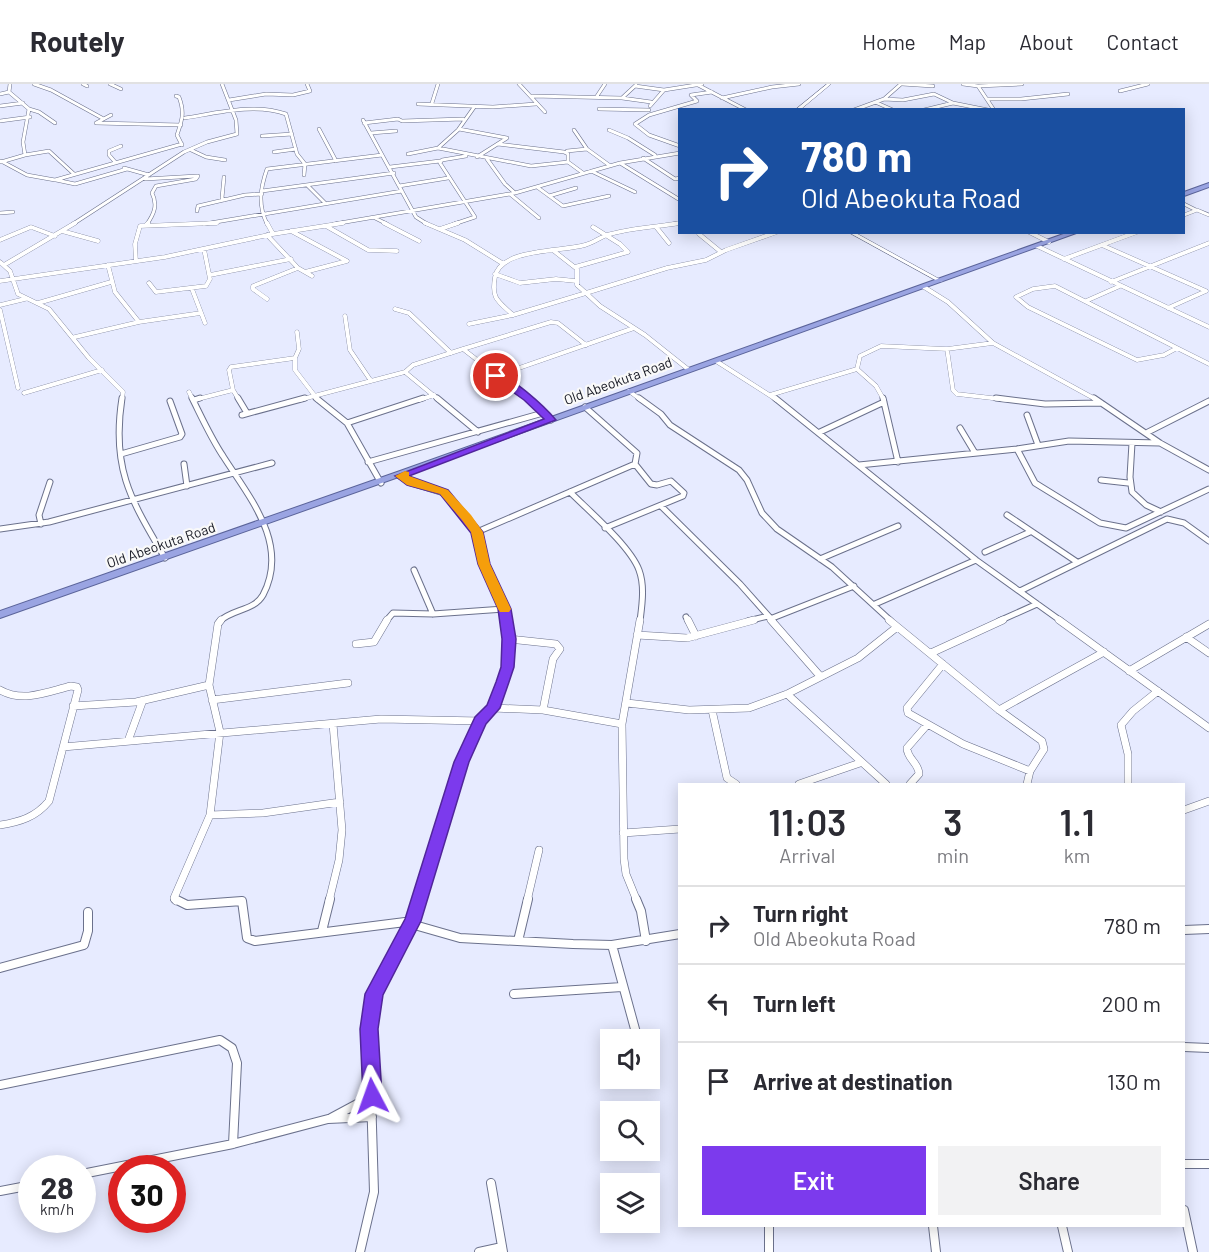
<!DOCTYPE html>
<html lang="en">
<head>
<meta charset="utf-8">
<style>
  :root { --surface:#fff; --page:#f2f2f3; --text:#2b2b33; --muted:#7c7c81; --line:#e1e1e2; --accent:#7c3aed }
  body { margin:0; font-family:Barlow,sans-serif; background:var(--page); color:var(--text); height:100vh; display:flex; flex-direction:column; font-size:22px; white-space:nowrap }
  * { box-sizing:border-box; margin:0 }
  p { font-size:20px; color:var(--muted) }
  .icon { flex:none; width:33px; height:33px; fill:none; stroke:currentColor; stroke-width:2; stroke-linecap:round; stroke-linejoin:round }
  .map { position:relative; flex:1; overflow:hidden }
  .sheet { position:absolute; left:678px; top:699px; width:507px; height:444px; display:flex; flex-direction:column; background:var(--surface); border-radius:0px; box-shadow:0 3px 15px #0003 }
  .sheet>* { flex:none }
  .guide { position:absolute; left:678px; top:24px; width:507px; height:126px; border-radius:0px; box-shadow:0 3px 15px #0003; background:#1a4fa0; color:#fff; overflow:hidden }
  .controls { position:absolute; left:600px; top:945px; display:grid; gap:12px }
  .controls a { display:grid; place-items:center; width:60px; height:60px; border-radius:0px; background:var(--surface); box-shadow:0 3px 15px #0003; font-size:30px }
  .speed { position:absolute; left:18px; top:1071px; display:flex; gap:12px; font-size:30px; font-weight:700; text-align:center }
  .speed>* { display:grid; place-content:center; width:78px; height:78px; border-radius:50%; background:var(--surface); box-shadow:0 3px 15px #0003; line-height:1 }
  .speed small { font-size:15px; font-weight:400 }
  .speed .limit { border:9px solid #d22; background:#fff; color:#111 }
  .pin { position:absolute; display:grid; place-items:center; width:51px; height:51px; color:#fff; margin:-26px; border:3px solid #fff; border-radius:50%; box-shadow:0 2px 6px #0007 }
  .me { position:absolute; width:66px; margin:-33px; rotate:356deg; stroke-linejoin:round; filter:drop-shadow(0 0 4px #0008) }
  .turn { display:flex; align-items:center; gap:21px; height:126px; padding:0 24px; font-size:27px }
  .turn .icon { width:78px; height:78px; stroke-width:2.5 }
  .turn b { display:block; font-size:42px; line-height:51px }
  .eta { display:flex; justify-content:space-evenly; align-items:center; height:102px; text-align:center }
  .eta b { font-size:36px; font-weight:600; line-height:42px }
  .action { display:flex; gap:12px; margin-top:auto; padding:12px 24px }
  .action a { flex:1; height:69px; border-radius:0px; background:var(--accent); color:#fff; font-size:24px; font-weight:600; line-height:69px; text-align:center }
  .action a+a { background:var(--page); color:var(--text) }
  ul { padding:0; list-style:none }
  li { display:flex; align-items:center; gap:18px; height:78px; padding:0 24px; border-top:2px solid var(--line) }
  li div { flex:1 }
  li b { display:block; font-size:22px }
  li em { font-style:normal }
  header { display:flex; align-items:center; gap:36px; box-sizing:border-box; height:84px; padding:0 30px; background:var(--surface); border-bottom:2px solid var(--line) }
  header strong { font-size:28px }
  nav { display:flex; gap:33px; margin-inline-start:auto; font-size:21px }
  .map>svg:first-child { display:block }
  .lines { fill:none; stroke-linecap:round; stroke-linejoin:round }
  .minor-far4-casing { stroke:#6b718c; stroke-width:4 }
  .minor-far3-casing { stroke:#6b718c; stroke-width:4.5 }
  .minor-far2-casing { stroke:#6b718c; stroke-width:7 }
  .minor-far1-casing { stroke:#6b718c; stroke-width:8 }
  .minor-casing { stroke:#6b718c; stroke-width:10 }
  .tertiary-casing { stroke:#6b718c; stroke-width:1 }
  .trunk-casing { stroke:#5b649a; stroke-width:2 }
  .minor-far4 { stroke:#fff; stroke-width:3 }
  .minor-far3 { stroke:#fff; stroke-width:4 }
  .minor-far2 { stroke:#fff; stroke-width:5 }
  .minor-far1 { stroke:#fff; stroke-width:7 }
  .minor { stroke:#fff; stroke-width:8 }
  .tertiary { fill:#fff; fill-rule:evenodd }
  .trunk { fill:#9aa4e2; fill-rule:evenodd }
  .route { fill:#7c3aed; stroke:#51269a; stroke-width:1.5 }
  .slow { fill:#f59e0b }
  .labels { text-anchor:middle; stroke-width:4.5; stroke-linejoin:round; paint-order:stroke }
  .far-street-label { font-size:14px; fill:#141621; stroke:#f9f9f9 }
</style>
</head>
<body>
<header>
<strong>Routely</strong>
<nav><a>Home</a><a>Map</a><a>About</a><a>Contact</a></nav>
</header>
<div class="map">
<svg width="1209" height="1168" viewBox="0 0 1209 1168">
  <rect width="100%" height="100%" fill="#e7ebff"/>
  <g class="lines">
    <g class="minor-far4-casing">
      <path id="minor-far4" d="M34,0L51,6L102,34
        M83,0L87,2
        M110,0L121,5
        M519,0L545,28
        M696,0L746,26
        M902,0L933,2
        M963,0L978,2L1022,0
        M636,1L622,14L651,18
        M635,2L664,6L702,0
        M978,2L994,26
        M1120,7L1148,0
        M0,10L9,8
        M176,12L179,13C185,29 182,36 177,51L182,61
        M532,12L622,14
        M597,12L605,0
        M722,14L772,3L799,0
        M884,15L901,0
        M987,15H1021L1068,10
        M229,16L266,10L293,11L310,7L307,0
        M875,18L893,26
        M432,19L438,0
        M418,20L493,23L536,20
        M0,22L23,19
        M650,22L664,6
        M29,25L39,28L55,39
        M599,25L649,26
        M854,26L884,15L903,16L934,10L953,19
        M924,26L953,19L988,26
        M111,31L96,39L181,41
        M185,34C217,29 254,19 286,30L297,70L305,80L304,91
        M363,36L416,133L427,140
        M0,37L30,33
        M364,39L398,35L402,37L463,35
        M319,45L336,77
        M459,45L507,54L477,73
        M574,46L587,65L609,81
        M609,46L628,54L655,71
        M371,49L396,47
        M262,52L292,50
        M498,60L564,68L568,70V78L583,89
        M680,62L649,51L635,40L649,31L697,17L691,11L712,8
        M438,64L458,46L475,22
        M191,66L206,73L225,76
        M567,67L587,65
        M274,68L296,65
        M408,70L438,64L531,82L568,78
        M25,71L49,67L74,90
        M643,74L675,95L680,94
        M487,75L505,100L515,109
        M1,77L27,91L55,96L182,60
        M1,78L25,71L23,58L29,25L9,8L10,0
        M116,79L109,71V67L121,62
        M620,79L680,116
        M390,83L440,77
        M124,84L149,91
        M591,87L635,108
        M224,93L222,114L225,116
        M145,95L197,92
        M56,96L75,100L127,85
        M307,101L325,119
        M399,102L448,94
        M537,103L563,122L609,112
        M262,107L394,89
        M510,110L539,134
        M549,112L576,104
        M1184,120L1196,126
        M197,127L198,122L245,111L262,110
        M0,129L13,128
        M1184,131L1197,126L1209,131
        M375,134L387,140
        M73,140L184,68L207,58L237,50L236,36L222,0
        M147,140C154,130 158,121 152,109L156,102L196,95L198,92
        M204,140L402,107
        M267,140C258,121 260,105 267,85L382,71
        M334,140L515,109L620,79L680,69
        M454,140L475,133L440,79L442,76L466,72
        M673,140L680,139"/>
    </g>
    <g class="minor-far3-casing">
      <path id="minor-far3" d="M267,139L273,150
        M384,139L419,157
        M425,139L465,156L502,179
        M146,141L148,139
        M326,142L368,166L397,167
        M657,144L669,159
        M440,145L458,139
        M62,147L98,157
        M291,147L347,177
        M1029,148L1049,158
        M699,150L721,168
        M267,151L298,184L312,192
        M0,156L31,143L55,152
        M1037,162L1209,243
        M1104,162L1206,207
        M554,167L577,185V201L586,209
        M1064,175L1137,148
        M136,177L135,160L140,142L217,139
        M0,178L10,187L18,210L49,225L89,274L123,308L122,316
        M4,181L75,139
        M108,181L115,208L139,238
        M575,183L628,168L620,160L593,143
        M305,188L347,177
        M495,190L520,199L556,195L576,197
        M210,191L291,175
        M0,197L165,173L273,150L343,139
        M1111,198L1209,159
        M149,199L156,208L206,202L210,195L204,165
        M1055,202L1177,264L1164,271L1137,276L1028,223L1016,213L1033,205Z
        M924,203L948,218L993,259L1097,316
        M192,205L205,239
        M267,215L253,205V202L298,184
        M1086,217L1120,202
        M38,219L111,198
        M0,221L25,215
        M1168,224L1206,207
        M395,225L409,229L451,269
        M0,226L18,304
        M513,231C498,217 491,215 495,193C500,164 562,168 585,161C593,159 599,154 607,151C629,144 656,143 680,139
        M345,232L350,266L371,297
        M469,240L513,231L586,209
        M297,248L299,265L295,274V286L318,316
        M75,253L139,238L201,229
        M1177,264L1209,280
        M947,265L953,306L957,310L1009,316
        M716,277L777,316
        M857,285L860,272L881,262L947,265L993,259
        M689,286L645,251L600,222L586,209L667,184L706,176L726,166L777,148
        M405,288L439,316
        M496,292L634,244
        M629,307L641,316
        M189,308L193,316
        M24,309L102,286
        M770,311L857,285L876,302L884,316
        M194,316L233,306
        M239,316L233,306L229,286L231,283L295,274
        M299,316L405,288L413,281L463,265
        M419,316L434,311
        M529,316L463,265L551,238L558,239L586,261"/>
    </g>
    <g class="minor-far2-casing">
      <path id="minor-far2" d="M122,314C111,385 131,416 165,474
        M192,314C202,334 211,354 223,372C249,413 290,460 263,511C254,527 232,525 220,537
        M238,314L247,329
        M316,314L347,339L381,399
        M437,314L478,348
        M527,314L551,336
        M639,314L661,330L670,341L739,386L747,396L762,429L777,445L832,483L891,537
        M775,314L976,476L1061,537
        M883,314L898,378
        M996,314L1045,320L1101,319
        M1094,314L1160,359L1209,386
        M194,316L200,314
        M585,323L637,369L635,380
        M242,331L305,314
        M1027,331L1038,361
        M347,339L423,314
        M960,344L975,369
        M820,348L884,318
        M1148,348L1209,317
        M1132,359L1130,393L1132,408L1146,421L1161,428
        M1017,365L1035,399L1100,439L1126,444L1209,405
        M121,370L180,353L182,350L170,317
        M368,378L543,329
        M184,380L187,402
        M859,381L1017,365L1069,357L1160,359
        M400,392L411,399L447,410L477,448L484,480L504,525L506,537
        M1101,396L1128,399
        M570,408C589,427 630,462 639,486C645,502 642,521 640,537
        M661,422L740,500L773,537
        M1007,431L1077,478
        M41,440L39,431L50,398
        M605,444L683,412L684,409L671,397L657,401L651,400L635,380
        M0,445L49,438L272,379
        M477,448L635,380
        M985,468L1030,448
        M820,475L898,442
        M414,486L433,530
        M1020,507L1167,435L1184,439L1209,457
        M875,520L976,476
        M686,533L688,537
        M770,535L854,502
        M386,537L393,529L433,530L504,525
        M748,537L768,532
        M999,537L1037,520"/>
    </g>
    <g class="minor-far1-casing">
      <path id="minor-far1" d="M688,536L696,552
        M771,536L820,592
        M889,536L999,626L1042,657L1044,665L1030,687L1027,700
        M1059,536L1209,644
        M637,551L687,554L754,536
        M1186,553L1209,569
        M509,555L556,560L560,565L553,575L543,626
        M356,560L374,558L387,536
        M931,569L1003,536
        M943,580L907,624L908,629L963,660L1030,687
        M1129,587L1209,540
        M0,606C23,619 47,608 71,602L77,603L78,606L49,717C36,733 20,738 0,741
        M787,610L886,700
        M212,616L348,599
        M627,619L689,626L749,624L787,610L858,574L897,543
        M73,622L136,618L209,601
        M493,624L543,626L622,640
        M712,626L727,694L736,700
        M999,626L1104,568
        M128,657L143,616
        M63,663L381,635L481,637
        M799,700L860,679
        M910,700L919,690C919,679 907,675 907,664L927,641
        M1128,700V670L1121,641L1133,627L1158,607
        M1184,726L1209,717
        M210,731L263,729L340,718
        M623,749L680,745
        M176,817L174,814L210,731L220,648L209,601L218,540L221,536
        M329,817L339,776L342,746L333,640
        M419,817L462,678L481,637L493,624L507,583L509,555L506,536
        M527,817L539,766
        M637,817L626,790L624,775L622,640L640,536"/>
    </g>
    <g class="minor-casing">
      <path id="minor" d="M175,815L187,821L242,817L247,854L255,857L413,837
        M636,815L641,827L646,857
        M411,840L460,854L573,860L612,861L680,850
        M1184,846L1209,845
        M322,847L330,815
        M518,857L528,815
        M612,861L638,956
        M0,884L84,861L88,847V828
        M514,910L622,903
        M1184,963L1209,964
        M0,1001L220,956L232,964L237,979L233,1060
        M331,1034L372,1012
        M1184,1080H1209
        M82,1090L233,1060L328,1035L372,1033
        M491,1099L503,1168
        M0,1107L32,1101
        M1184,1126L1193,1168
        M769,1142V1168
        M933,1142L936,1168
        M1062,1142L1068,1168
        M360,1168L374,1108L369,945L374,910L413,837L420,815
        M479,1168L502,1163"/>
    </g>
    <g class="tertiary-casing">
      <path id="tertiary" d="M827,0H831L800,26H795Z
        M848,148H854L943,197L939,198Z"/>
    </g>
    <g class="trunk-casing">
      <path id="trunk" d="M1209,99V103L1184,112V108Z
        M1069,148H1079L407,390L0,534V527L400,387Z"/>
    </g>
    <use href="#minor-far4" class="minor-far4"/>
    <use href="#minor-far3" class="minor-far3"/>
    <use href="#minor-far2" class="minor-far2"/>
    <use href="#minor-far1" class="minor-far1"/>
    <use href="#minor" class="minor"/>
    <use href="#tertiary" class="tertiary"/>
    <use href="#trunk" class="trunk"/>
  </g>
  <path class="route" d="M493,289C508,288 546,324 556,336L409,392L448,406L483,448L490,480L511,525L516,555L514,583L509,598L500,624L486,640L469,678L421,837L383,911L378,945L382,1012L379,1018L372,1021L366,1018L363,1012L360,945L365,910L405,835L454,678L475,633L487,621L496,598L501,583L502,555L498,525L478,480L471,449L440,410L407,401L395,392L544,335L524,316L493,294Z"/>
  <path class="slow" d="M405,387L409,388V392L448,406L471,431L483,448L490,480L511,525L509,528H500L498,525L478,480L471,448L462,436L440,410L407,401L395,392Z"/>
  <g class="labels">
    <g class="far-street-label">
      <text transform="translate(618 297) rotate(-20)" y="5">Old Abeokuta Road</text>
      <text transform="translate(161 461) rotate(-19)" y="5">Old Abeokuta Road</text>
    </g>
  </g>
</svg>
<div class="controls">
<a><svg class="icon" aria-label="sound" viewBox="0 0 24 24"><path d="M4 9h4l5-4v14l-5-4H4zM17 9q2 3 0 6"/></svg></a>
<a><svg class="icon" aria-label="search" viewBox="0 0 24 24"><circle cx="10" cy="10" r="6"/><path d="M15 15l6 6"/></svg></a>
<a><svg class="icon" aria-label="layers" viewBox="0 0 24 24"><path d="M12 4l9 5-9 5-9-5zM3 14l9 5 9-5"/></svg></a>
</div>
<div class="speed"><div>28<small>km/h</small></div><div class="limit">30</div></div>
<div class="pin" style="left:496px;top:292px;background:#d93025"><svg class="icon" aria-label="arrive" viewBox="0 0 24 24"><path d="M6 21V4h12l-3 4 3 4H6"/></svg></div>
<svg class="me" style="left:372px;top:1012px" viewBox="-20 -20 40 40"><path d="M0-17L14 15 0 8-14 15z" fill="#7c3aed" stroke="#fff" stroke-width="4"/></svg>
<div class="guide">
<div class="turn"><svg class="icon" aria-label="right" viewBox="0 0 24 24"><path d="M7 20v-9h11M14 6l5 5-5 5"/></svg><div><b>780 m</b>Old Abeokuta Road</div></div>
</div>
<section class="sheet">
<div class="eta">
<div><b>11:03</b><p>Arrival</p></div>
<div><b>3</b><p>min</p></div>
<div><b>1.1</b><p>km</p></div>
</div>
<ul>
<li><svg class="icon" aria-label="right" viewBox="0 0 24 24"><path d="M7 20v-9h11M14 6l5 5-5 5"/></svg><div><b>Turn right</b><p>Old Abeokuta Road</p></div><em>780 m</em></li>
<li><svg class="icon" aria-label="left" viewBox="0 0 24 24"><path d="M17 20v-9H6M10 6l-5 5 5 5"/></svg><div><b>Turn left</b></div><em>200 m</em></li>
<li><svg class="icon" aria-label="arrive" viewBox="0 0 24 24"><path d="M6 21V4h12l-3 4 3 4H6"/></svg><div><b>Arrive at destination</b></div><em>130 m</em></li>
</ul>
<div class="action"><a>Exit</a><a>Share</a></div>
</section>
</div>
</body>
</html>
